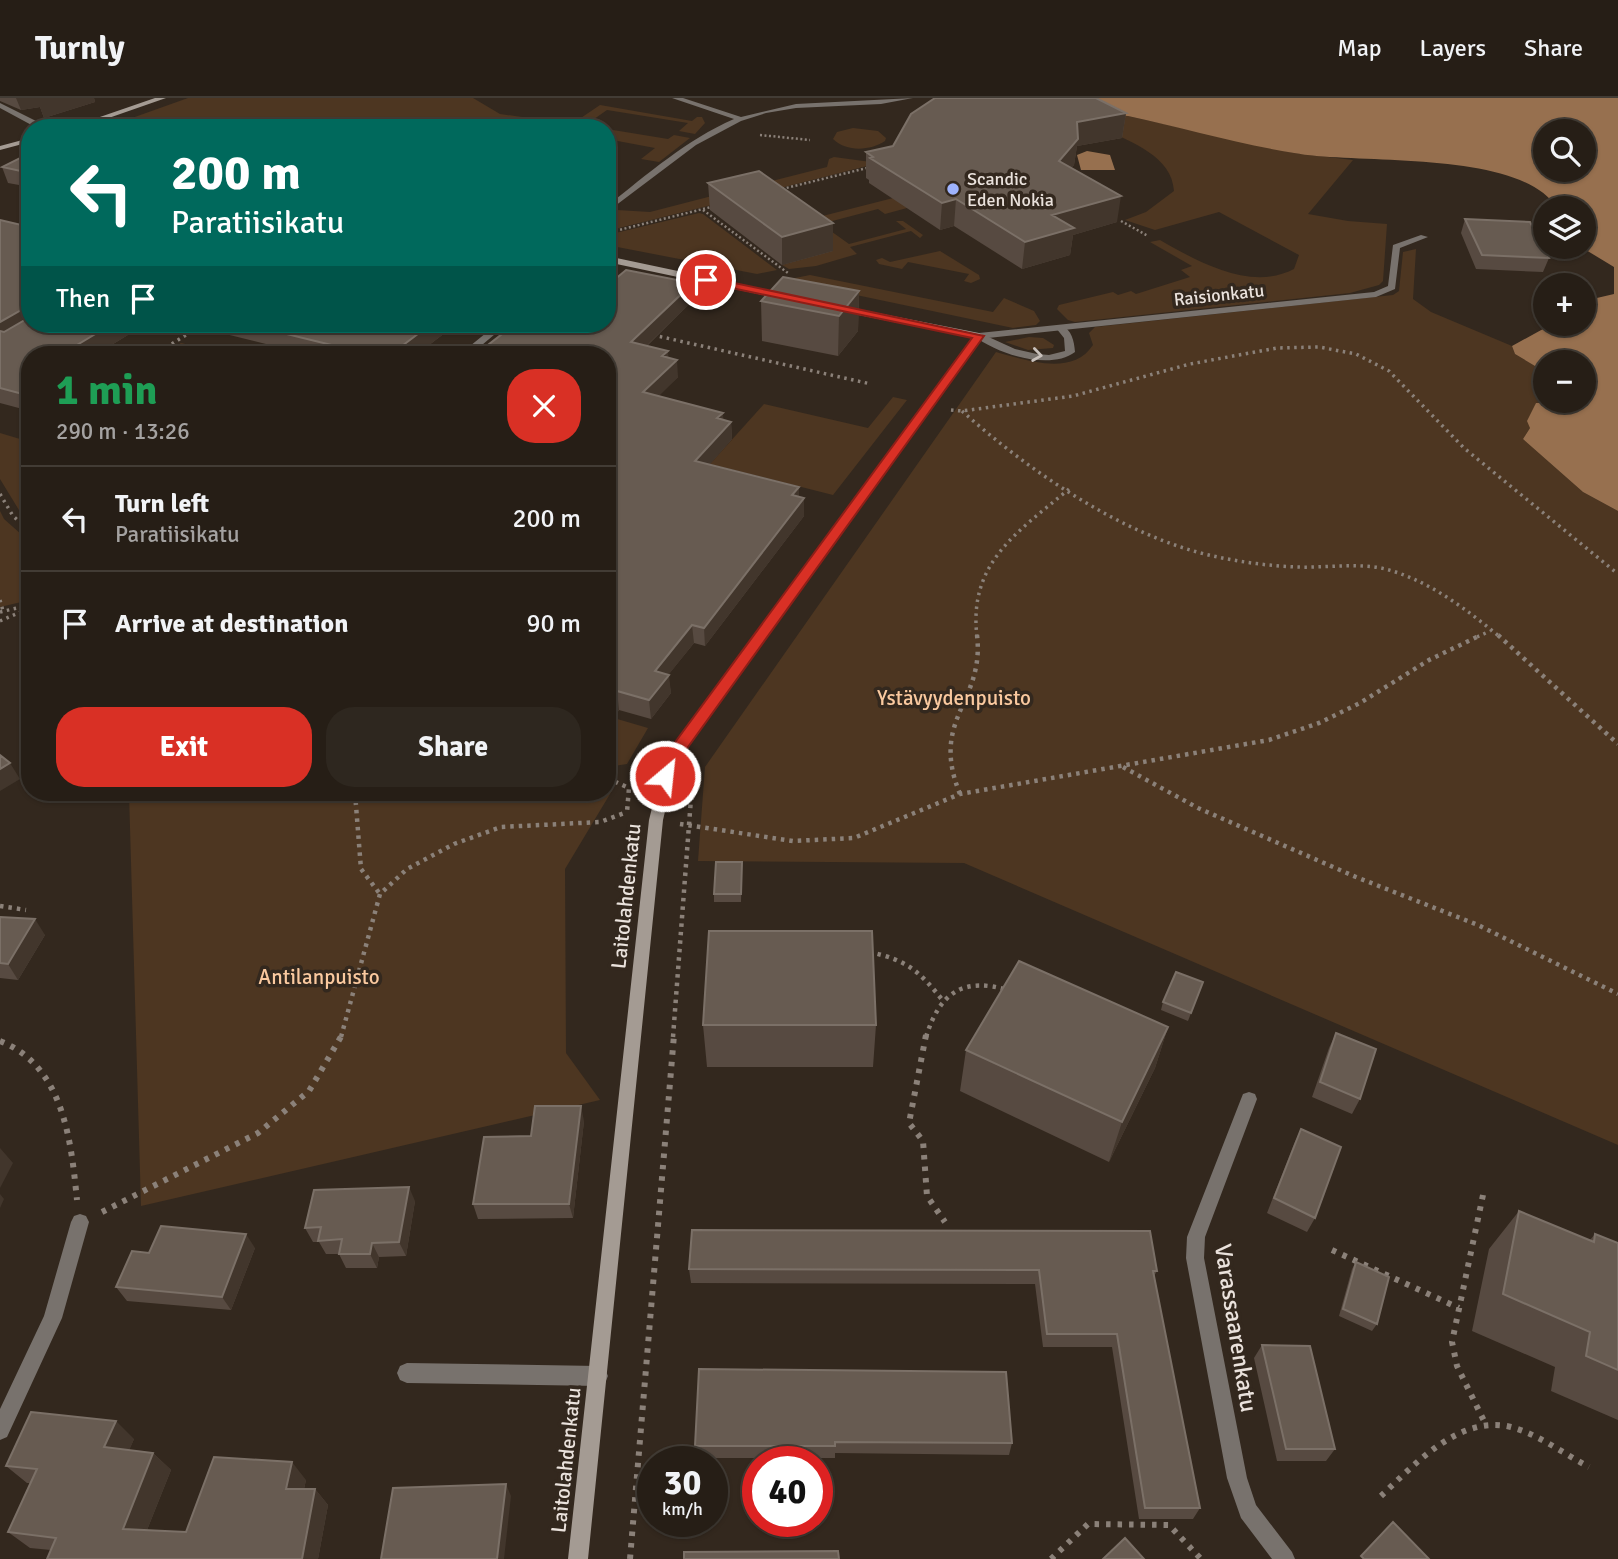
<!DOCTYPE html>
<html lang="en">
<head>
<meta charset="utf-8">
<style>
  :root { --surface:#261e16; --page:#2e271f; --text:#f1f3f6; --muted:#a4a2a1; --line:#423c35; --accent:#d93025 }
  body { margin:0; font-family:Signika,sans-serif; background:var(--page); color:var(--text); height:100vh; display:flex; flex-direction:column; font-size:26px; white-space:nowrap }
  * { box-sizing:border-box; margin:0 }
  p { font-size:23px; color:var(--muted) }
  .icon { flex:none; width:38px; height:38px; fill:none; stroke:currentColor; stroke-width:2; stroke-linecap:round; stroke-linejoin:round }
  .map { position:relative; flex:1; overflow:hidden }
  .details { position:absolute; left:21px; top:248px; width:595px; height:455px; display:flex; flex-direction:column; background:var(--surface); border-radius:28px; box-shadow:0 2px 5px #0004,0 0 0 2px var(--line) }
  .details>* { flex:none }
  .top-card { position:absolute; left:21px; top:21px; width:595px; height:214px; border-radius:28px; box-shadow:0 2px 5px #0004,0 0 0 2px var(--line); background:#00695c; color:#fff; overflow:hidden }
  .buttons { position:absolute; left:1533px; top:21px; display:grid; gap:14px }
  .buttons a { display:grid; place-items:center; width:63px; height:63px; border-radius:50%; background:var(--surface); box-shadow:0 2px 5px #0004,0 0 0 2px var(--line); font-size:35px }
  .speed { position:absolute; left:637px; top:1348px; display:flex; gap:14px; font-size:35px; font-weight:700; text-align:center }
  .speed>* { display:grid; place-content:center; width:91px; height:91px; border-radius:50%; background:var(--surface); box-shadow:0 2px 5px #0004,0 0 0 2px var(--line); line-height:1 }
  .speed small { font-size:18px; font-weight:400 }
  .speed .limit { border:10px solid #d22; background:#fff; color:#111 }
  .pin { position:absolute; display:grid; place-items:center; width:60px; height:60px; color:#fff; margin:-30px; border:4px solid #fff; border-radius:50%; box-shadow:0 2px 7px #0007 }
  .me { position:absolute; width:77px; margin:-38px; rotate:28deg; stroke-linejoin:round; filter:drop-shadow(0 0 5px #0008) }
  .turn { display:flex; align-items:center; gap:24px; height:147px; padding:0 35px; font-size:32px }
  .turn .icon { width:91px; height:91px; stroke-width:2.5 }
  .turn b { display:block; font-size:49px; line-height:60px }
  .then { display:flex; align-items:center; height:66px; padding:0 35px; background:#0003; gap:14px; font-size:26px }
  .round { display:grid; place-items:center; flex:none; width:74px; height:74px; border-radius:28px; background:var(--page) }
  .overview { display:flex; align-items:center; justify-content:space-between; height:119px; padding:0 35px }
  h1 { font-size:42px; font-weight:700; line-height:52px; color:#1e9e55 }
  .button { display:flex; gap:14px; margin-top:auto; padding:14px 35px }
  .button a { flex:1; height:80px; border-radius:28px; background:var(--accent); color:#fff; font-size:28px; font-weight:700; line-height:80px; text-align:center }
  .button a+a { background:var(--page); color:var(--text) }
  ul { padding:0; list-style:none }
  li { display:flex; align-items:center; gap:21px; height:105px; padding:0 35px; border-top:2px solid var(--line) }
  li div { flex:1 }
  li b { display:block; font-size:26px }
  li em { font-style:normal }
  header { display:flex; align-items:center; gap:42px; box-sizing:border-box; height:98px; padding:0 35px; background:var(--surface); border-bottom:2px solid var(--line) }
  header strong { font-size:33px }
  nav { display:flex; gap:38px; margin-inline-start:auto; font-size:24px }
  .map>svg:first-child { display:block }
  .green { fill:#4d3621 }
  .water { fill:#97704f; fill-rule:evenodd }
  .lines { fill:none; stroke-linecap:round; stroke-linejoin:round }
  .path-far3 { stroke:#8b8179; stroke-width:2.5; stroke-dasharray:2 2.5; stroke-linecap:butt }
  .path-far2 { stroke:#8b8179; stroke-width:3.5; stroke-dasharray:2.5 4.5; stroke-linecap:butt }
  .path-far1 { stroke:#8b8179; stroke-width:4.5; stroke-dasharray:3.5 5; stroke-linecap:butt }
  .path { stroke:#8b8179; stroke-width:6; stroke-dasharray:4.5 7; stroke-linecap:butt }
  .lane { fill:#78726d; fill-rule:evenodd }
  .street { fill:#78726d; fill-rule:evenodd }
  .secondary { fill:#a49b93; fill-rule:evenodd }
  .wall { fill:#574a41 }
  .shaded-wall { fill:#42362c }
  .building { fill:#675b51; stroke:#7b7067; stroke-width:2 }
  .oneway { stroke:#c8c0bb }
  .route { fill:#d93025; stroke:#8d1f18; stroke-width:2 }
  .poi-dot { fill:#9eb3fd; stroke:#33281e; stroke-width:2.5 }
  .labels { text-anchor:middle; stroke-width:7; stroke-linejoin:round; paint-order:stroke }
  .far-poi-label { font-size:18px; fill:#eae2dc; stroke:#33281e; text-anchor:start }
  .far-street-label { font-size:18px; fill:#eae2dc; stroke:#33281e }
  .park-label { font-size:21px; fill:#fac99f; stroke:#33281e }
  .street-label { font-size:21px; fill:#eae2dc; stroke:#33281e }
  .near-street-label { font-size:24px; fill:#eae2dc; stroke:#33281e }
</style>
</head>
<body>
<header>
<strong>Turnly</strong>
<nav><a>Map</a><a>Layers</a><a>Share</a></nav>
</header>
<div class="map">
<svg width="1618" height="1461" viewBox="0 0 1618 1461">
  <rect width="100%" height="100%" fill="#33281e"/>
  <path class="green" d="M188,0H473L500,16L572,26L600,7L692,23L697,19H702L705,25L695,36L679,33L688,25L607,12L587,26L603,30H104Z
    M1108,17L1128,18L1294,55L1353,62L1308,116L1348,123L1387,126L1383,183L1379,187L1350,195L1075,224L1068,222L1057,211L1059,207L1113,194L1118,197L1131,193L1136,196L1190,179L1181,172L1192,168L1150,144L1160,142C1197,163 1250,194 1294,171L1299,157L1219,114L1155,132L1125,122L1146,114L1174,93C1172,58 1132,45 1105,31Z
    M853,30L878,33L886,40L885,43C870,53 846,54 833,41L837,34Z
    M607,31L668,41L674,37L690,40L659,64L641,61L655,50L607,41Z
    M834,59L871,64V67L757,96L748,89L827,69L829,61Z
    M739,91L748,98L607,133V119L617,112L650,114Z
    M905,97L912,101L907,110L885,116L878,111L821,126L849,146L906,131L896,123H903L923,137L920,140L911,133L850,149L857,156L816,168L789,171L782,167L832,152L795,125Z
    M699,115L703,116L777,172L757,176L607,147V137Z
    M1416,151L1413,201L1431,214L1512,248L1515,256L1545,274V303H1549L1536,305L1530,330L1523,341L1583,394L1618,413V1047L964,765L698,763L705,669L996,254C1026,262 1072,279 1093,247L1089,235L1095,229L1393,197L1399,193L1403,154Z
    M940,153L979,177L980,181L971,185L964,183L969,176L908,164L902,171L879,166L876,162L882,160L890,164Z
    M810,177L993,214L1004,200L1034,213L1040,223L1036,227L1013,230L785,182Z
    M1029,239L1043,240L1054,247L1053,250L1028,252L1005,244Z
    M181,245L232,257H161Z
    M893,299L907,302L833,397L710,366L764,306L868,330Z
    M0,335L30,344V424L22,417L0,381Z
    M0,413L4,421L30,444V502L0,509Z
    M607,618L648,630L627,666L607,669Z
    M607,688L613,691L565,771L566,955L600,1002L141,1108L129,695H607Z"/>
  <path class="water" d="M1010,0H1618V413L1583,394L1523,341L1530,330L1527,323L1536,305L1584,303V264H1545V274L1515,256L1512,248L1552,226H1584V203L1614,196V169L1581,149H1584V110H1557C1520,51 1359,67 1294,55C1239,46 1183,30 1128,18L1108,17ZM1545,33H1584V72H1545Z
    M1087,53L1110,57L1115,72H1081L1077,57Z"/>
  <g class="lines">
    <path class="path-far3" d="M760,37L810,42
      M778,92L871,69
      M23,112L30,109
      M703,112L788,175
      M1121,123L1148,138
      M607,135L715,108
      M191,234L204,226"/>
    <path class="path-far2" d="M653,237L871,286
      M154,257L194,232
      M290,257L299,251
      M951,312L962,313L1073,298L1190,266L1277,250L1319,249L1356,256L1389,273L1464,350L1618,476
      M962,313C1029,373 1123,438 1213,458C1240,464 1269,468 1297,469C1325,470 1354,465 1381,470C1426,480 1466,511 1500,539
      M0,396L13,418L30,433
      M0,502L3,513
      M0,514L30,507
      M0,523L30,510
      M977,539C968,464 1018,434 1069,391
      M1477,539L1490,533"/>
    <path class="path-far1" d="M1498,537L1618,646
      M1123,669L1198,710L1356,779L1478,827L1618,896
      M607,680L629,690L627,714
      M355,695L361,771L380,796
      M960,696C929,620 985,605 977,537
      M680,726L793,743L854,740L960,696L1269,642L1319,625L1360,605L1429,562L1481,537
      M0,808L26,812
      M869,854C908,862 920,874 944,904
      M341,939L380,796L407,771L454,746L501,729L600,724L627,714
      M673,939L692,687
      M926,939C940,894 963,879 1008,892"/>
    <path class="path" d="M926,937L909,1025L923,1043L927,1098L945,1124
      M0,943C64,968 71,1043 77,1102
      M1483,1097L1452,1244L1457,1268L1486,1327
      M102,1114L258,1035L309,993L342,937
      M1332,1152L1459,1210
      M1381,1398C1414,1367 1460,1316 1511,1329C1538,1336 1564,1356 1589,1369
      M630,1461L674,937
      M1051,1461L1088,1426L1169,1427L1201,1461"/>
    <path class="lane" d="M672,0H683L741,19L796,6L913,0L881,6L796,10L766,15L741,23L696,47L607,114V108C648,76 686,42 734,21Z
      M0,5L46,28L47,30H37L0,10Z
      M1061,227C1072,232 1074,243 1075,254C1050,273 997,256 974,238L982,236L1015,251L1037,256L1049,257L1065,253L1064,240L1056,230Z"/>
    <path class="street" d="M1421,137L1428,139L1400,150L1395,191L1376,199L979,241L974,238L979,235L1374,194L1388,188L1393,147Z
      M497,226H507L470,257H459Z
      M1249,994L1255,996L1257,1001L1205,1139L1204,1160L1247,1380L1256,1407L1292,1454L1295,1461H1272L1241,1420L1227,1380L1186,1160L1187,1139L1241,1001L1243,996Z
      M80,1116L86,1118L89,1124L62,1220L7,1339L0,1342V1311L44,1218L71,1124L74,1118Z
      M407,1265L598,1268L605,1271L608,1278L605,1285L598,1288L407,1285L400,1282L397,1275L400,1268Z"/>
    <path class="secondary" d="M155,0H166L80,30H68Z
      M30,40V44L0,52V48Z
      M607,158L787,196L791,199L787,202L607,164Z
      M842,208L979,235L984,238L677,663L663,722L588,1461H568L649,722L664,662L973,240L839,213V209Z"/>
  </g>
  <path class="wall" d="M0,0H94L95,4L44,20L40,9L21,12L0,3Z
    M1126,15L1122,40L1077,48L1074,67L1071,70L1117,124L1073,137L1070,157L1022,171L954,128L940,132L869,85V82L866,80V54L893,48Z
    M30,55V89L8,85L2,69Z
    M708,85L833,153L782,167L710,112Z
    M1465,121L1549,160L1543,174L1476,171L1461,135Z
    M0,122L30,226H146L95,257H30V313L0,305Z
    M859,193L858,233L838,258L762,243L761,203Z
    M694,201L647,248L668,253V260L678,279L658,298L723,315V322L731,324L732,341L709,367L799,389V399L804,400V418L705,548L694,545L668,577L671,595L651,621L619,612L617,615L607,612V257L528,228H563Z
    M185,226H454V228L416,257H310Z
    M742,764L741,804H714V796Z
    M0,819L45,837L18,882L0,880Z
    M1203,884L1188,923L1161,912L1163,904Z
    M703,927H876L873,969H707Z
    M1168,929L1155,970L1109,1064L960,993L966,952Z
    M1336,935L1360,1001L1352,1016L1312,999L1329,950Z
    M584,1023L573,1120L478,1121L473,1106L531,1038Z
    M1301,1031L1315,1120L1307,1134L1267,1115L1294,1046Z
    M415,1103L406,1158L379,1159L377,1170H346L339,1156H326L319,1144H313L305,1130Z
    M1519,1113L1590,1142L1595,1136L1618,1145V1322L1551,1293L1555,1269L1472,1233L1489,1151Z
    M255,1150L231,1212L127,1203L116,1189L149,1155Z
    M1356,1164L1377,1226L1372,1233L1339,1218L1352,1171Z
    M689,1171L1157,1173L1154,1178L1200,1410L1193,1421H1139L1112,1249H1043L1035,1186L691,1185Z
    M1262,1247L1335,1351L1326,1363H1277L1254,1260Z
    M1006,1274L1012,1345L1009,1357L835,1355V1360H697L695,1348Z
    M134,1341L129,1352L153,1355L171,1372L147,1432L186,1434L306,1382L304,1391H315L328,1407L318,1461H48L51,1452L30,1450L8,1434L30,1385H27L6,1368Z"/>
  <path class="shaded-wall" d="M16,0H94L95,4L44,20L40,9L21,12Z
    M1126,15L1122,40L1077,48L1074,67L1056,89L1059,63L1077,24Z
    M1121,98L1117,124L1073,137L1070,157L1022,171L1025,144L1052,117Z
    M956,101L954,128L940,132L942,105Z
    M833,125V153L782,167V139Z
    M693,185L694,201L633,261L631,244Z
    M859,193L858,233L838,258L839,218Z
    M30,207V226L0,247V224Z
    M112,226H146L95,257H62Z
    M431,226H454V228L416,257H390Z
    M668,253L669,269L677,262L678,279L645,312L643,294L662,258Z
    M723,315L724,332L731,324L732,341L697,381L695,363L717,320Z
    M799,389V407L792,397Z
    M804,400V418L705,548L704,530Z
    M692,527L694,545L657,591L655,573Z
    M669,577L671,595L651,621L649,602Z
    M617,593L619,612L617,615L614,597Z
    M10,665L20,681L0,693V671Z
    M35,821L45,837L18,882L8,866Z
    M1168,929L1155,970L1109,1064L1122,1024Z
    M581,1008L584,1023L573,1120L569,1106Z
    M0,1050L13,1065L0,1090Z
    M409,1089L415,1103L406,1158L399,1144Z
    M0,1096L4,1101L0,1110Z
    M246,1136L255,1150L231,1212L222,1199Z
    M372,1145L379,1159L377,1170L370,1156Z
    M116,1323L134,1341L123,1367L104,1349Z
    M153,1355L171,1372L141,1447L123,1431Z
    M292,1364L306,1382L300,1408L286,1391Z
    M506,1386L511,1398L504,1461H497Z
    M315,1391L328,1407L318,1461H302Z"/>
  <path class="building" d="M935,0H1096L1126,15L1077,24L1078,41L1059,63L1121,98L1052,117L1074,130L1025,144L956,101L942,105L870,60L873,59L866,54L893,48L911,16Z
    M30,55V75L2,69Z
    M759,73L833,125L782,139L708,85Z
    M1465,121L1530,124L1549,160L1482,157Z
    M0,122L30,129V207L0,224Z
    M626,172L693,185L631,244L668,253L662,258L677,262L643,294L723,315L717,320L731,324L695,363L799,389L792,397L804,400L704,530L692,527L655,573L669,577L649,602L617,593L614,597L607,595V257H475L515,226L528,228L530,226H554L563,228L565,226H607V188Z
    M783,179L859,193L839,218L761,203Z
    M30,219V226H112L62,256L65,257H30V298L0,290V233L4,234Z
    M246,226H431L390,257H345L352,252Z
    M0,657L10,665L0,671Z
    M716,764H742L741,796H714Z
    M0,819L35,821L8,866L0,865Z
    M709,833H872L876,927H703Z
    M1019,863L1168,929L1122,1024L966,952Z
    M1176,874L1203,884L1191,915L1163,904Z
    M1336,935L1376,951L1360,1001L1320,984Z
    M535,1008H581L569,1106H473L484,1039L531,1038Z
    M1301,1031L1341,1049L1315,1120L1274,1100Z
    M409,1089L399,1144L372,1145L370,1156H339L342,1141L318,1143L321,1129L305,1130L314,1092Z
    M1519,1113L1594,1144L1595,1136L1618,1145V1272L1586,1258L1590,1234L1503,1196Z
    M161,1128L246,1136L222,1199L116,1189L132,1153L149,1155Z
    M692,1132L1150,1133L1157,1173H1153L1200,1410H1145L1117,1236H1047L1039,1172L689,1171Z
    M1356,1164L1389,1179L1377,1226L1343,1211Z
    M1262,1247L1310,1248L1335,1351H1286Z
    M699,1271L1006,1274L1012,1345L835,1344V1348H695Z
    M31,1314L116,1323L104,1349L153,1355L123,1431L186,1434L214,1359L292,1364L286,1391H315L302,1461H47L56,1440L8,1434L37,1371L6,1368Z
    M506,1386L497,1461H381L393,1390Z
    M1393,1424L1429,1461H1364L1361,1458Z
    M1125,1440L1144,1461H1103Z
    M838,1453L839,1461H684V1454Z"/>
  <defs><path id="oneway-chevron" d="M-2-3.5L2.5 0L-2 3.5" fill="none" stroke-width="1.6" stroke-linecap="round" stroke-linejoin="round" transform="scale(1.75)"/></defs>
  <use class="oneway" href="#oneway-chevron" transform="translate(1037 257) rotate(8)"/>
  <path class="route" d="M706,179L984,238L678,663L670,682L665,683L657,678L665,658L972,240L703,184L701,182Z"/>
  <circle class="poi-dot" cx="953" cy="91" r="7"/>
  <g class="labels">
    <g class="far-poi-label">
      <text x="967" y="87">Scandic<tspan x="967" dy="21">Eden Nokia</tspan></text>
    </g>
    <g class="far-street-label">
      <text transform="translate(1219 197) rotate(-6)" y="6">Raisionkatu</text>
    </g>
    <g class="park-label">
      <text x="954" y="607">Ystävyydenpuisto</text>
      <text x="319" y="886">Antilanpuisto</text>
    </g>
    <g class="street-label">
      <text transform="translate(626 798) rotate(-84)" y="7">Laitolahdenkatu</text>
      <text transform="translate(566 1362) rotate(-84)" y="7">Laitolahdenkatu</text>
    </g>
    <g class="near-street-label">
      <text transform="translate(1236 1230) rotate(81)" y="8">Varassaarenkatu</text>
    </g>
  </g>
</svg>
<div class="buttons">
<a><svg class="icon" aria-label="search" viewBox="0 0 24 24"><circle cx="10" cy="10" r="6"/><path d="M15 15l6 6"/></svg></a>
<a><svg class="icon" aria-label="layers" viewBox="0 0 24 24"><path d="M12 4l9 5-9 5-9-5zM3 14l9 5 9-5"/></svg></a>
<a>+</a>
<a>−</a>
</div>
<div class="speed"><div>30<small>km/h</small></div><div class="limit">40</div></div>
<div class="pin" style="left:706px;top:182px;background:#d93025"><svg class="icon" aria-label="arrive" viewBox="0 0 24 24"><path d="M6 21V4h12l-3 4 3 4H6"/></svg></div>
<svg class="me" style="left:665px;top:678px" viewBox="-20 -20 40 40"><circle r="17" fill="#d93025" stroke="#fff" stroke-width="3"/><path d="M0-11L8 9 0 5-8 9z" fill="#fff"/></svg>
<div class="top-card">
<div class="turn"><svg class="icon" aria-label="left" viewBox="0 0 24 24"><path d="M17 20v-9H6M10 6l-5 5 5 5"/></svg><div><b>200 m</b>Paratiisikatu</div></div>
<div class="then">Then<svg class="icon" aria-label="arrive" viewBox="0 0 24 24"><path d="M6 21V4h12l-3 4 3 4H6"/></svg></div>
</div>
<section class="details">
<div class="overview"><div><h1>1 min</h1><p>290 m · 13:26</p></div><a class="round" style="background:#d93025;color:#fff"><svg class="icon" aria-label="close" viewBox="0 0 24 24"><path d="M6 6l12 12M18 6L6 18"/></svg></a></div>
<ul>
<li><svg class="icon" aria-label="left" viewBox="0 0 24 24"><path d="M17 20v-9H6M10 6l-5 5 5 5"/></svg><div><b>Turn left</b><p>Paratiisikatu</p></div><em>200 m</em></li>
<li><svg class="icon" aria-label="arrive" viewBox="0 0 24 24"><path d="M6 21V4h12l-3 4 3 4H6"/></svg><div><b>Arrive at destination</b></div><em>90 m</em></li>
</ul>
<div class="button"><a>Exit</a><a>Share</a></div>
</section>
</div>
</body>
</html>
